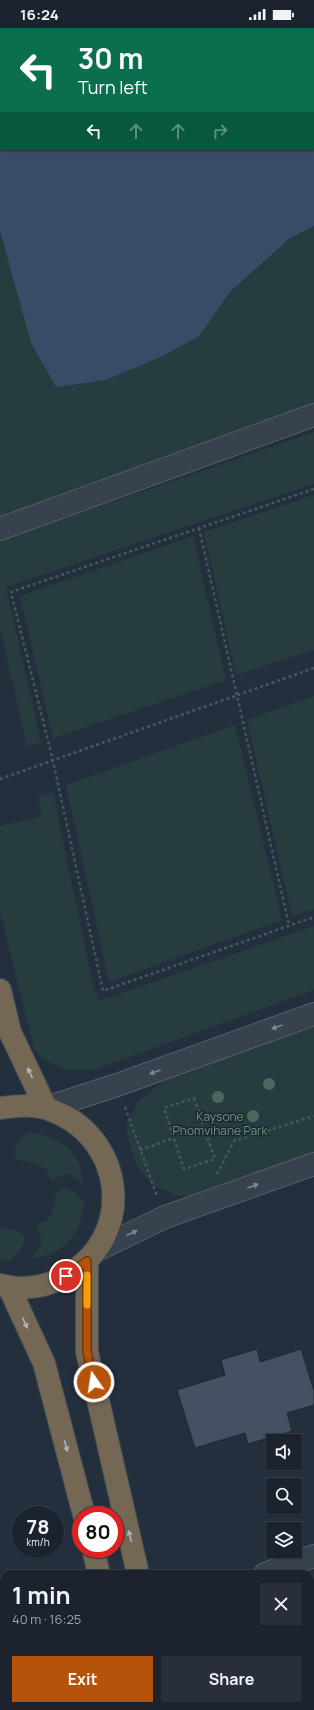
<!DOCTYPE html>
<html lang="en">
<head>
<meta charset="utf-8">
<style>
  :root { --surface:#1b232e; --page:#282f3a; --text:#f1f3f6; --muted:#a0a4aa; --line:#39404a; --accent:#b45309 }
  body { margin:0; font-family:Manrope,sans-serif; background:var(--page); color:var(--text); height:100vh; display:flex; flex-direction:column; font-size:15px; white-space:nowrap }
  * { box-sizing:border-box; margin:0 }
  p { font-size:13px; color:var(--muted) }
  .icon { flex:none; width:22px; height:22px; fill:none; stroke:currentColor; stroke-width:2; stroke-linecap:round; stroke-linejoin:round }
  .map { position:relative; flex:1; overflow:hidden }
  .sheet { position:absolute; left:0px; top:1542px; width:314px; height:140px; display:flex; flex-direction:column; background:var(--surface); border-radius:12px 12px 0 0; box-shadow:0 1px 3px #0004,0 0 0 1px var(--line) }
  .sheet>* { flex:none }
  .guide { position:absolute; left:0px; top:0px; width:314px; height:122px; box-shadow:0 1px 3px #0004,0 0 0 1px var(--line); background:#0b6e4f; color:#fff; overflow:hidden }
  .controls { position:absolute; left:266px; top:1406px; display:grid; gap:8px }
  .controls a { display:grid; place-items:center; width:36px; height:36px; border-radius:0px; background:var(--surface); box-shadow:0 1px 3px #0004,0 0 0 1px var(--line); font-size:20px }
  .speed { position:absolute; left:12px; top:1478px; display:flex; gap:8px; font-size:20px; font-weight:700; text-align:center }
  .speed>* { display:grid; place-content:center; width:52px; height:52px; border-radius:50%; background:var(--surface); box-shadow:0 1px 3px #0004,0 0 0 1px var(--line); line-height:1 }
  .speed small { font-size:10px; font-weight:400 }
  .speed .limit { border:6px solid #d22; background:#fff; color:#111 }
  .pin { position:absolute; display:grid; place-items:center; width:34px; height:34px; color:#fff; margin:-17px; border:2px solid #fff; border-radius:50%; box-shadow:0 1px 4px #0007 }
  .me { position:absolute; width:44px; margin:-22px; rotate:347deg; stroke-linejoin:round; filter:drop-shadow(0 0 3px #0008) }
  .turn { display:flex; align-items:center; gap:14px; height:84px; padding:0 12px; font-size:18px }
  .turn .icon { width:52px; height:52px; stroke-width:2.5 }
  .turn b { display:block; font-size:28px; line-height:34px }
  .lanes { display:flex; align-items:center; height:38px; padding:0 12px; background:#0003; justify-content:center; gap:20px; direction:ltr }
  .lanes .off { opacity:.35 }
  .round { display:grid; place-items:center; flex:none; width:42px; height:42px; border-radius:0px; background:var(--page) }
  .overview { display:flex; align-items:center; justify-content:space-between; height:68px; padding:0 12px }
  h1 { font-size:24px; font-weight:700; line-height:30px }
  .button { display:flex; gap:8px; margin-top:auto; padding:8px 12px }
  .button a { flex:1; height:46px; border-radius:0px; background:var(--accent); color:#fff; font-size:16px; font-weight:700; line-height:46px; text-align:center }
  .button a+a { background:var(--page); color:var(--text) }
  .status { display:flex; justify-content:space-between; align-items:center; height:28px; padding:0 20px; background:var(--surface); direction:ltr }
  .status svg { height:11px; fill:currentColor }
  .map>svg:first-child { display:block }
  .green { fill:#263c3f }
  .water { fill:#394c67 }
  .building { fill:#455162; stroke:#1f2835 }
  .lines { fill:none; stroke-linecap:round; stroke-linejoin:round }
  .minor-casing { stroke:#565f6c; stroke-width:24 }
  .highway-casing { stroke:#434c59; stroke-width:24 }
  .path { stroke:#44595c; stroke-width:2.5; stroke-dasharray:3 3; stroke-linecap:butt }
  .minor { stroke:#38414e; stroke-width:22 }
  .highway { stroke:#746855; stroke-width:22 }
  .tree { fill:#4b6a5d }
  .oneway { fill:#7c8592 }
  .oneway2 { fill:#aeb4bd }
  .route-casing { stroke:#753606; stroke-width:10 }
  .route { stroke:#b45309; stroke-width:7 }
  .slow { stroke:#f59e0b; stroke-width:7 }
  .labels { text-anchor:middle; stroke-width:3; stroke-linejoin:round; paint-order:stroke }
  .park-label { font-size:12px; fill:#6b9a76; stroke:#1d2633 }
</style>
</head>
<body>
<div class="status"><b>16:24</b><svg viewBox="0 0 49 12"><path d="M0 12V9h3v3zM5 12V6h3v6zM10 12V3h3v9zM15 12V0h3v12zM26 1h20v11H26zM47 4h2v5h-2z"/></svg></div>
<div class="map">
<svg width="314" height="1682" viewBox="0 0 314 1682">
  <rect width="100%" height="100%" fill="#242f3e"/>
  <path class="green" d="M0,0H151L1,1L0,57Z
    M314,198V380L0,492V203L31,315L106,352L161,329L198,308L230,264L290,210Z
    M314,404V456L6,559L41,714L27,718L0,600V513Z
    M314,467V622L236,647L204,504Z
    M193,508L226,652L53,710L20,568Z
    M314,668V881L292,888L247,692Z
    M235,697L282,892L109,954L66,757Z
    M53,764L94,962L99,973L314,898V962L94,1042H67L43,1031L34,1021L0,883V798L42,788L38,769Z
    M314,999V1126L198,1168H179L153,1157L137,1138L128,1111L126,1097L138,1074L162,1054Z
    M27,1104C44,1105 67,1114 76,1130C81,1138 82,1148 84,1157L69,1146L60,1148L53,1153L50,1151L46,1140C41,1139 37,1137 33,1135C22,1131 18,1138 14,1123L19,1114Z
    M65,1160L75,1165L85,1174C83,1191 74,1213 59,1222C51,1227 40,1229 31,1231L42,1215L40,1206L36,1199L38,1196L48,1192C50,1187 53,1182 54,1177C56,1167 54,1163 65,1160Z
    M0,1199C6,1202 13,1201 19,1204C33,1209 16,1227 11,1233L0,1232Z"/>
  <path class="water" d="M151,0H314V198L290,210L230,264L199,308L161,329L106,352L56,359L31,315L0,203V57L1,56V121H313V1H148Z"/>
  <path class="building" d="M257,1321L260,1334L301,1321L314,1363V1377L287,1385L292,1403L248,1416L245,1405L195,1420L177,1362L225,1347L221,1332Z"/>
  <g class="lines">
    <g class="minor-casing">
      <path id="minor" d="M0,501L314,387
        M46,1080L117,1057L314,986
        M97,1222L165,1189L314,1136
        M265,1546L314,1528"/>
    </g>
    <g class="highway-casing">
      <path id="highway" d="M0,962L10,1004L46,1080
        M0,1080C16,1078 33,1076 48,1081C124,1106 138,1207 67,1247C47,1259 23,1263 0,1257
        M87,1233V1324L138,1546
        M9,1259L44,1335L84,1487
        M93,1521L99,1546
        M127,1678L128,1682
        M165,1678V1682"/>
    </g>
    <path class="path" d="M314,461L11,564L53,733L103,963L314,889
      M199,500L289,897
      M0,751L314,640
      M194,1070L215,1131L184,1141L164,1080Z
      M125,1079L157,1168
      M140,1122L174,1110
      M217,1146L234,1113L314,1088"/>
    <use href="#minor" class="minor"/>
    <use href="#highway" class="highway"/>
  </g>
  <g class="tree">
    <circle cx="269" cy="1056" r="6"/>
    <circle cx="218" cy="1069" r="6"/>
    <circle cx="253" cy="1088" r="6"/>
  </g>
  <defs><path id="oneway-solid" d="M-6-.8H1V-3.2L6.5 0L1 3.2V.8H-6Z"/></defs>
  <g class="oneway">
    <use href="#oneway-solid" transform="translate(277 999) rotate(160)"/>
    <use href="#oneway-solid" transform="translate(155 1044) rotate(160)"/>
    <use href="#oneway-solid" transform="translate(253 1158) rotate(-20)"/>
    <use href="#oneway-solid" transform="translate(132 1205) rotate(-25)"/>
  </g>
  <g class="oneway2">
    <use href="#oneway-solid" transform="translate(30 1045) rotate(-115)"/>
    <use href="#oneway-solid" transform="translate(25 1295) rotate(65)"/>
    <use href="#oneway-solid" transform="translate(66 1418) rotate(75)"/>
    <use href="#oneway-solid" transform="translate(130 1508) rotate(-103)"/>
  </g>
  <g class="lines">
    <g class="route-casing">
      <path id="route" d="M66,1248L87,1233V1324L94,1354"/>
    </g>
    <use href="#route" class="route"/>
    <path class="slow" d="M87,1277V1247"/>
  </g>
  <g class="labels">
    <g class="park-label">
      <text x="220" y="1093">Kaysone<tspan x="220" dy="14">Phomvihane Park</tspan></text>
    </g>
  </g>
</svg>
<div class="controls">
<a><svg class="icon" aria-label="sound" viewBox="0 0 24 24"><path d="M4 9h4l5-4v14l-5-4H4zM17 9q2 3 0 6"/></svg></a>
<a><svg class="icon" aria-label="search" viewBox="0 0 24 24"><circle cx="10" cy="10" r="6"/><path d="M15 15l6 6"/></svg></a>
<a><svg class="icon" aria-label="layers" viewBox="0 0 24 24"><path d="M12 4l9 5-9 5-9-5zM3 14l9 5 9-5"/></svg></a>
</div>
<div class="speed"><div>78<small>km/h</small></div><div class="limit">80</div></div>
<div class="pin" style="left:66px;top:1248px;background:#d93025"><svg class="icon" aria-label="arrive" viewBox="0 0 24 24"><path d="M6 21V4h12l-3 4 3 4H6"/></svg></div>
<svg class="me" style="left:94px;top:1354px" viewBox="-20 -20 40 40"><circle r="17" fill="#b45309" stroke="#fff" stroke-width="3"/><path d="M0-11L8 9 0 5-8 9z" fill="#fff"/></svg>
<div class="guide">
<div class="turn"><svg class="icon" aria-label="left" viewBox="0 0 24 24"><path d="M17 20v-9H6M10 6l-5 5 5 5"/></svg><div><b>30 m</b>Turn left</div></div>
<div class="lanes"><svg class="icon" aria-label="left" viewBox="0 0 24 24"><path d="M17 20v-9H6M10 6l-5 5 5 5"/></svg><svg class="icon off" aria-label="ahead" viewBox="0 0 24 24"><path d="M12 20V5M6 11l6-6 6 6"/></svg><svg class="icon off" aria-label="ahead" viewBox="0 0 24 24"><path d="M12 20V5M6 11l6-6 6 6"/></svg><svg class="icon off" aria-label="right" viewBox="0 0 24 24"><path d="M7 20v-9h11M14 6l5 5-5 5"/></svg></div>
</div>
<section class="sheet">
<div class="overview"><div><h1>1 min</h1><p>40 m · 16:25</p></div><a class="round"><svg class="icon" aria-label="close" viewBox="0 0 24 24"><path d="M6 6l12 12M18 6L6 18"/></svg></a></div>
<div class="button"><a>Exit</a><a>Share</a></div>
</section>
</div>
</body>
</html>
